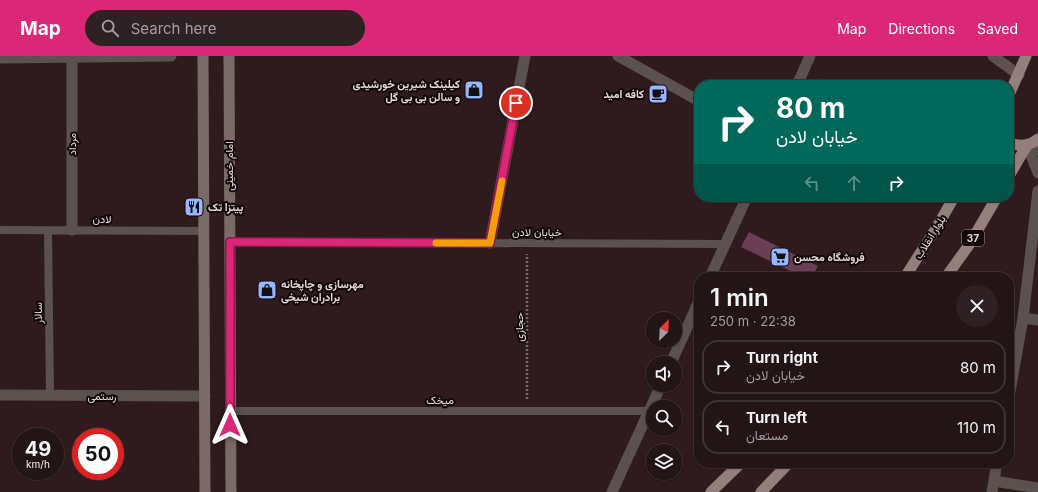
<!DOCTYPE html>
<html lang="en">
<head>
<meta charset="utf-8">
<style>
  :root { --surface:#231416; --page:#2f2123; --text:#f1f3f6; --muted:#a39ea1; --line:#403335; --accent:#db2777 }
  body { margin:0; font-family:Inter,Vazirmatn,sans-serif; background:var(--page); color:var(--text); height:100vh; display:flex; flex-direction:column; font-size:15px; white-space:nowrap }
  * { box-sizing:border-box; margin:0 }
  p { font-size:13px; color:var(--muted) }
  .icon { flex:none; width:22px; height:22px; fill:none; stroke:currentColor; stroke-width:2; stroke-linecap:round; stroke-linejoin:round }
  .map { position:relative; flex:1; overflow:hidden }
  .panel { position:absolute; left:694px; top:216px; width:320px; height:196px; display:flex; flex-direction:column; background:var(--surface); border-radius:16px; box-shadow:0 1px 3px #0004,0 0 0 1px var(--line) }
  .panel>* { flex:none }
  .guide { position:absolute; left:694px; top:24px; width:320px; height:122px; border-radius:16px; box-shadow:0 1px 3px #0004,0 0 0 1px var(--line); background:#00695c; color:#fff; overflow:hidden }
  .needle { width:26px; rotate:24deg }
  .fabs { position:absolute; left:646px; top:256px; display:grid; gap:8px }
  .fabs a { display:grid; place-items:center; width:36px; height:36px; border-radius:50%; background:var(--surface); box-shadow:0 1px 3px #0004,0 0 0 1px var(--line); font-size:20px }
  .speed { position:absolute; left:12px; top:372px; display:flex; gap:8px; font-size:20px; font-weight:700; text-align:center }
  .speed>* { display:grid; place-content:center; width:52px; height:52px; border-radius:50%; background:var(--surface); box-shadow:0 1px 3px #0004,0 0 0 1px var(--line); line-height:1 }
  .speed small { font-size:10px; font-weight:400 }
  .speed .limit { border:6px solid #d22; background:#fff; color:#111 }
  .pin { position:absolute; display:grid; place-items:center; width:34px; height:34px; color:#fff; margin:-17px; border:2px solid #fff; border-radius:50%; box-shadow:0 1px 4px #0007 }
  .me { position:absolute; width:44px; margin:-22px; rotate:0deg; stroke-linejoin:round; filter:drop-shadow(0 0 3px #0008) }
  .turn { display:flex; align-items:center; gap:14px; height:84px; padding:0 16px; font-size:18px }
  .turn .icon { width:52px; height:52px; stroke-width:2.5 }
  .turn b { display:block; font-size:28px; line-height:34px }
  .lanes { display:flex; align-items:center; height:38px; padding:0 16px; background:#0003; justify-content:center; gap:20px; direction:ltr }
  .lanes .off { opacity:.35 }
  .round { display:grid; place-items:center; flex:none; width:42px; height:42px; border-radius:21px; background:var(--page) }
  .summary { display:flex; align-items:center; justify-content:space-between; height:68px; padding:0 16px }
  h1 { font-size:24px; font-weight:600; line-height:30px }
  ul { padding:0; list-style:none }
  li { display:flex; align-items:center; gap:12px; height:54px; margin:0 8px 6px; padding:0 8px; border:2px solid var(--line); border-radius:16px }
  li div { flex:1 }
  li b { display:block; font-size:15px }
  li em { font-style:normal }
  header { display:flex; align-items:center; gap:24px; box-sizing:border-box; height:56px; padding:0 20px; background:var(--accent); color:#fff }
  header strong { font-size:19px }
  nav { display:flex; gap:22px; margin-inline-start:auto; font-size:14px }
  .search { width:280px; height:36px; background:var(--page); display:flex; align-items:center; gap:10px; box-sizing:border-box; padding:0 14px; border-radius:22px; color:var(--muted); font-size:15px }
  .map>svg:first-child { display:block }
  .building { fill:#6a3e54 }
  .lines { fill:none; stroke-linecap:round; stroke-linejoin:round }
  .path { stroke:#79676a; stroke-width:2.5; stroke-dasharray:2 2; stroke-linecap:butt }
  .service { stroke:#5b514f; stroke-width:8 }
  .pedestrian { stroke:#5b514f; stroke-width:11 }
  .minor { stroke:#5b514f; stroke-width:11 }
  .tertiary { stroke:#5b514f; stroke-width:11 }
  .secondary { stroke:#7b6b68; stroke-width:11 }
  .primary { stroke:#947f7c; stroke-width:11 }
  .route-casing { stroke:#8e194d; stroke-width:10 }
  .route { stroke:#db2777; stroke-width:7 }
  .slow { stroke:#f59e0b; stroke-width:7 }
  .labels { text-anchor:middle; stroke-width:4; stroke-linejoin:round; paint-order:stroke }
  .shield { fill:#11080a; stroke:#a69a9c; stroke-width:1 }
  .shield-label { font-size:10px; font-weight:bold; fill:#e6d8da }
  .poi-label { font-size:11px; font-weight:bold; fill:#e6d8da; stroke:#11080a; text-anchor:start }
  .street-label { font-size:11px; fill:#e6d8da; stroke:#11080a }
</style>
</head>
<body>
<header>
<strong>Map</strong>
<div class="search"><svg class="icon" aria-label="search" viewBox="0 0 24 24"><circle cx="10" cy="10" r="6"/><path d="M15 15l6 6"/></svg>Search here</div>
<nav><a>Map</a><a>Directions</a><a>Saved</a></nav>
</header>
<div class="map">
<svg width="1038" height="436" viewBox="0 0 1038 436">
  <rect width="100%" height="100%" fill="#2f1b1e"/>
  <path class="building" d="M821,22L833,29H818Z
    M749,176L818,210L812,221H803L741,191Z"/>
  <g class="lines">
    <path class="path" d="M527,343V198"/>
    <path class="service" d="M0,174L204,175
      M48,174L50,339
      M230,186L725,188
      M230,355H649"/>
    <path class="pedestrian" d="M72,1V174"/>
    <path class="minor" d="M618,0L699,45
      M0,2L171,0
      M797,29L810,0
      M1027,89L1038,117
      M490,187L525,0
      M710,221L747,141
      M1023,262L1038,264
      M671,307L699,245
      M0,339L205,340
      M1009,341L1023,262L1038,135
      M994,425L1038,432
      M612,436L661,329
      M992,436L997,407"/>
    <path class="tertiary" d="M993,0L1019,19
      M1027,89L1038,94"/>
    <path class="secondary" d="M203,0L205,436
      M229,0L231,436"/>
    <path class="primary" d="M1009,39L1026,0
      M1009,86C1018,91 1030,90 1038,83
      M1009,120L1027,89
      M905,221L937,171L954,141
      M946,221L969,189L997,141
      M711,436L741,407
      M761,436L789,407"/>
  </g>
  <g class="lines">
    <g class="route-casing">
      <path id="route" d="M230,369V186L490,187L516,47"/>
    </g>
    <use href="#route" class="route"/>
    <path class="slow" d="M436,187H490L502,125"/>
  </g>
  <defs>
    <g id="shop-square" transform="scale(1)"><rect x="-9" y="-9" width="18" height="18" rx="4" fill="#98b5fd" stroke="#11080a"/><path d="M-5-2.5h2.3a2.7 3.5 0 0 1 5.4 0H5L5.5 6h-11ZM-1.5-2.5h3a1.5 2.3 0 0 0-3 0Z" fill="#111"/></g>
    <g id="cafe-square" transform="scale(1)"><rect x="-9" y="-9" width="18" height="18" rx="4" fill="#98b5fd" stroke="#11080a"/><path d="M-5.5-4.5H6V0H3Q3 3.5 0 3.5H-2.5Q-5.5 3.5-5.5 0ZM3-3.2v2h1.7v-2ZM-6 4.5H4V6H-6Z" fill="#111"/></g>
    <g id="restaurant-square" transform="scale(1)"><rect x="-9" y="-9" width="18" height="18" rx="4" fill="#98b5fd" stroke="#11080a"/><path d="M-5-6h1v4h1v-4h1v4h1v-4h1v5L-1.5 .5V6h-2V.5L-5-1ZM5-6V6H3V1.5H1.5Q1.5-4 5-6Z" fill="#111"/></g>
    <g id="supermarket-square" transform="scale(1)"><rect x="-9" y="-9" width="18" height="18" rx="4" fill="#98b5fd" stroke="#11080a"/><path d="M-6-5.5h2.5l.6 2H6L4.5 2H-2.5L-4.4-4H-6ZM-1.5 3.2a1.3 1.3 0 1 0 .1 0ZM3 3.2a1.3 1.3 0 1 0 .1 0Z" fill="#111"/></g>
  </defs>
  <g fill-rule="evenodd">
    <use href="#shop-square" x="474" y="34"/>
    <use href="#cafe-square" x="658" y="38"/>
    <use href="#restaurant-square" x="194" y="151"/>
    <use href="#supermarket-square" x="780" y="201"/>
    <use href="#shop-square" x="267" y="234"/>
  </g>
  <g class="labels">
    <rect class="shield" x="962" y="174" width="22" height="16" rx="3"/>
    <g class="shield-label">
      <text x="973" y="186">37</text>
    </g>
    <g class="poi-label">
      <text x="460" y="32" text-anchor="end">کیلینک شیرین خورشیدی<tspan x="460" dy="13">و سالن بی بی گل</tspan></text>
      <text x="644" y="42" text-anchor="end">کافه امید</text>
      <text x="208" y="155">پیتزا تک</text>
      <text x="794" y="205">فروشگاه محسن</text>
      <text x="281" y="232">مهرسازی و چاپخانه<tspan x="281" dy="13">برادران شیخی</tspan></text>
    </g>
    <g class="street-label">
      <text transform="translate(72 88) rotate(-90)" y="4">مرداد</text>
      <text transform="translate(229 110) rotate(-90)" y="4">امام خمینی</text>
      <text x="102" y="167">لادن</text>
      <text x="537" y="180">خیابان لادن</text>
      <text transform="translate(930 181) rotate(-58)" y="4">بلوار انقلاب</text>
      <text transform="translate(38 257) rotate(-91)" y="4">سالار</text>
      <text transform="translate(519 271) rotate(-90)" y="4">حجازی</text>
      <text x="102" y="344">رستمی</text>
      <text x="440" y="348">میخک</text>
    </g>
  </g>
</svg>
<div class="fabs">
<a><svg class="needle" viewBox="-14 -14 28 28"><path d="M0-13l5 13h-10z" fill="#e53935"/><path d="M0 13l5-13h-10z" fill="#a39ea1"/></svg></a>
<a><svg class="icon" aria-label="sound" viewBox="0 0 24 24"><path d="M4 9h4l5-4v14l-5-4H4zM17 9q2 3 0 6"/></svg></a>
<a><svg class="icon" aria-label="search" viewBox="0 0 24 24"><circle cx="10" cy="10" r="6"/><path d="M15 15l6 6"/></svg></a>
<a><svg class="icon" aria-label="layers" viewBox="0 0 24 24"><path d="M12 4l9 5-9 5-9-5zM3 14l9 5 9-5"/></svg></a>
</div>
<div class="speed"><div>49<small>km/h</small></div><div class="limit">50</div></div>
<div class="pin" style="left:516px;top:47px;background:#d93025"><svg class="icon" aria-label="arrive" viewBox="0 0 24 24"><path d="M6 21V4h12l-3 4 3 4H6"/></svg></div>
<svg class="me" style="left:230px;top:369px" viewBox="-20 -20 40 40"><path d="M0-17L14 15 0 8-14 15z" fill="#db2777" stroke="#fff" stroke-width="4"/></svg>
<div class="guide">
<div class="turn"><svg class="icon" aria-label="right" viewBox="0 0 24 24"><path d="M7 20v-9h11M14 6l5 5-5 5"/></svg><div><b>80 m</b>خیابان لادن</div></div>
<div class="lanes"><svg class="icon off" aria-label="left" viewBox="0 0 24 24"><path d="M17 20v-9H6M10 6l-5 5 5 5"/></svg><svg class="icon off" aria-label="ahead" viewBox="0 0 24 24"><path d="M12 20V5M6 11l6-6 6 6"/></svg><svg class="icon" aria-label="right" viewBox="0 0 24 24"><path d="M7 20v-9h11M14 6l5 5-5 5"/></svg></div>
</div>
<section class="panel">
<div class="summary"><div><h1>1 min</h1><p>250 m · 22:38</p></div><a class="round"><svg class="icon" aria-label="close" viewBox="0 0 24 24"><path d="M6 6l12 12M18 6L6 18"/></svg></a></div>
<ul>
<li><svg class="icon" aria-label="right" viewBox="0 0 24 24"><path d="M7 20v-9h11M14 6l5 5-5 5"/></svg><div><b>Turn right</b><p>خیابان لادن</p></div><em>80 m</em></li>
<li><svg class="icon" aria-label="left" viewBox="0 0 24 24"><path d="M17 20v-9H6M10 6l-5 5 5 5"/></svg><div><b>Turn left</b><p>مستعان</p></div><em>110 m</em></li>
</ul>
</section>
</div>
</body>
</html>
